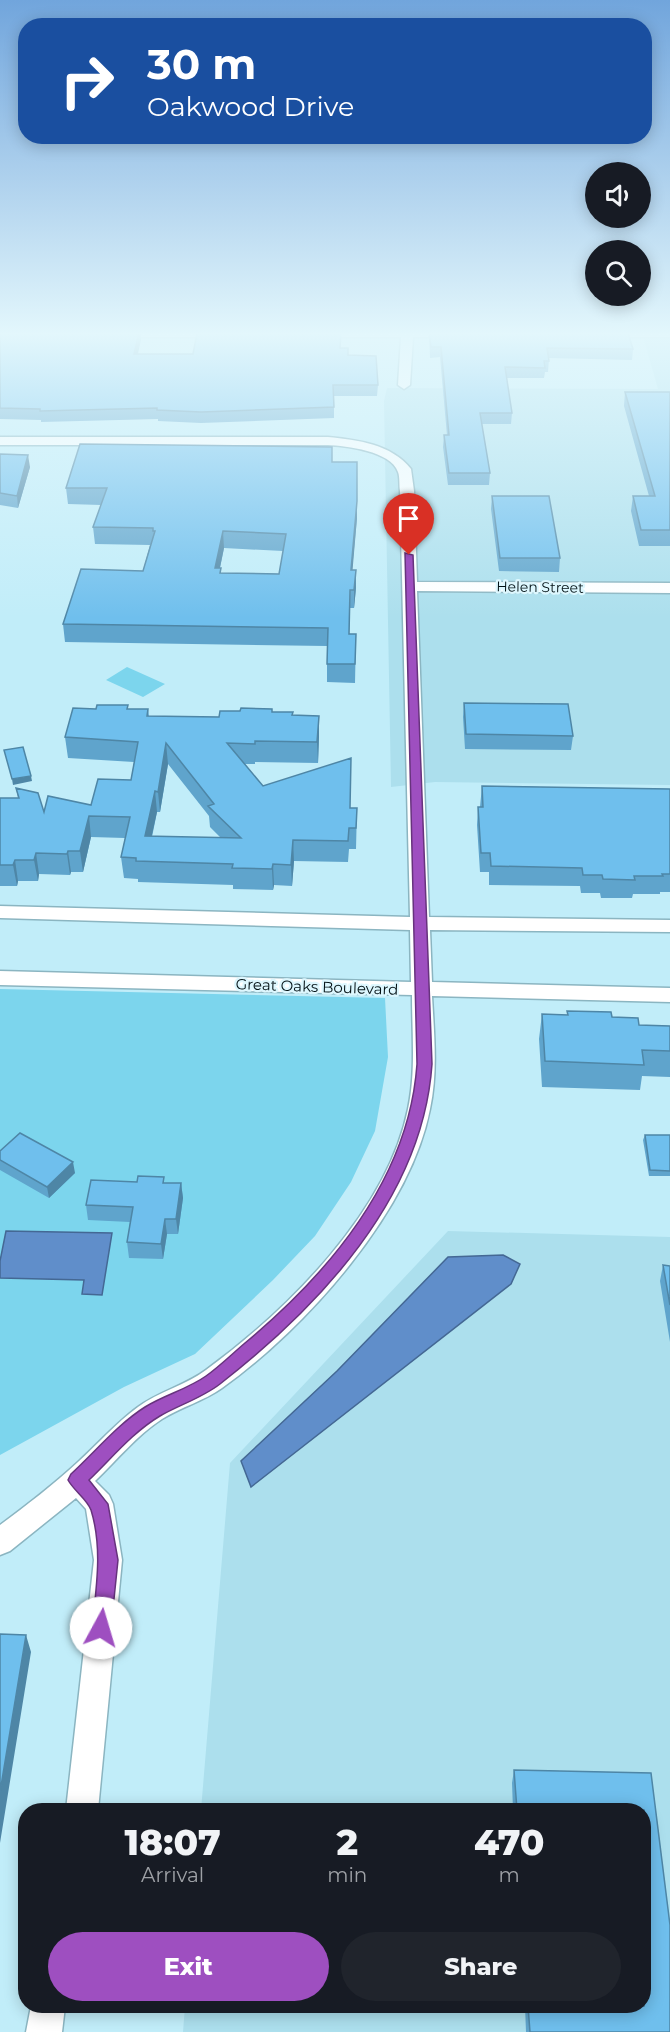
<!DOCTYPE html>
<html lang="en">
<head>
<meta charset="utf-8">
<style>
  :root { --surface:#171b24; --page:#20242c; --text:#f1f3f6; --muted:#9ea1a6; --accent:#9e4fc0 }
  body { margin:0; font-family:Montserrat,sans-serif; background:var(--page); color:var(--text); height:100vh; display:flex; flex-direction:column; font-size:22px; white-space:nowrap }
  * { box-sizing:border-box; margin:0 }
  p { font-size:20px; color:var(--muted) }
  .icon { flex:none; width:33px; height:33px; fill:none; stroke:currentColor; stroke-width:2; stroke-linecap:round; stroke-linejoin:round }
  .map { position:relative; flex:1; overflow:hidden }
  .drawer { position:absolute; left:18px; top:1803px; width:633px; height:210px; display:flex; flex-direction:column; background:var(--surface); border-radius:24px; box-shadow:0 3px 15px #0003 }
  .drawer>* { flex:none }
  .hud { position:absolute; left:18px; top:18px; width:634px; height:126px; border-radius:24px; box-shadow:0 3px 15px #0003; background:#1a4fa0; color:#fff; overflow:hidden }
  .tools { position:absolute; left:585px; top:162px; display:grid; gap:12px }
  .tools a { display:grid; place-items:center; width:66px; height:66px; border-radius:50%; background:var(--surface); box-shadow:0 3px 15px #0003; font-size:30px }
  .pin { position:absolute; display:grid; place-items:center; width:51px; height:51px; color:#fff; margin:-62px -26px; border-radius:50% 50% 50% 0; rotate:-45deg; box-shadow:0 0 6px #0007 }
  .pin .icon { rotate:45deg }
  .me { position:absolute; width:66px; margin:-33px; rotate:6deg; stroke-linejoin:round; filter:drop-shadow(0 0 4px #0008) }
  .turn { display:flex; align-items:center; gap:21px; height:126px; padding:0 30px; font-size:27px }
  .turn .icon { width:78px; height:78px; stroke-width:2.5 }
  .turn b { display:block; font-size:42px; line-height:51px }
  .eta { display:flex; justify-content:space-evenly; align-items:center; height:102px; text-align:center }
  .eta b { font-size:36px; font-weight:800; line-height:42px }
  .primary-button { display:flex; gap:12px; margin-top:auto; padding:12px 30px }
  .primary-button a { flex:1; height:69px; border-radius:36px; background:var(--accent); color:#fff; font-size:24px; font-weight:800; line-height:69px; text-align:center }
  .primary-button a+a { background:var(--page); color:var(--text) }
  .map>svg:first-child { display:block }
  .built { fill:#acdfed }
  .green { fill:#7cd5ed }
  .water { fill:#608eca; stroke:#446894; stroke-width:1.5 }
  .lines { fill:none; stroke-linecap:round; stroke-linejoin:round }
  .street-casing { stroke:#8bb5c1; stroke-width:3 }
  .street { fill:#fff; fill-rule:evenodd }
  .wall { fill:#5fa4cc; fill-rule:evenodd }
  .shaded-wall { fill:#4e86a6 }
  .building { fill:#6fbfed; stroke:#4e86a6; stroke-width:1.5; fill-rule:evenodd }
  .route { fill:#9e4fc0; stroke:#67337d; stroke-width:1.5 }
  .labels { text-anchor:middle; stroke-width:4.5; stroke-linejoin:round; paint-order:stroke }
  .far-street-label { font-size:14px; fill:#031115; stroke:#ddf7fe }
  .street-label { font-size:15px; fill:#031115; stroke:#ddf7fe }
</style>
</head>
<body>
<div class="map">
<svg width="670" height="2032" viewBox="0 0 670 2032">
  <rect width="100%" height="100%" fill="#c1edf9"/>
  <path class="built" d="M642,333H670V785L435,782L391,787L384,401L387,388L658,389Z
    M448,1231L670,1237V2032H183L185,2006H644V1810H201L230,1463Z"/>
  <path class="green" d="M127,667L165,684L143,697L106,680Z
    M0,989L385,998L388,1057L375,1131L351,1182L315,1236L273,1280L195,1354L124,1387L0,1455Z"/>
  <path class="water" d="M6,1231L112,1233L102,1295L82,1294L84,1280L0,1278V1261Z
    M503,1255L520,1264L511,1284L251,1487L241,1461L337,1371L448,1257Z"/>
  <g class="lines">
    <g class="street-casing">
      <path id="street" d="M108,333H230L231,334L225,337H113Z
        M309,333H461L462,334L456,337H413L410,385L404,389L398,385L401,337H314Z
        M594,333H670V337H599Z
        M0,437H328C358,440 391,444 411,469L414,491L417,582L670,583V593L417,591L429,917L670,920V932L430,930L432,982L670,988V1002L432,996C434,1033 438,1072 430,1109C410,1212 306,1328 222,1388C204,1401 181,1407 162,1419C137,1435 117,1460 95,1481L109,1495L113,1504L122,1560L98,1810H66L94,1560L86,1509L76,1498L10,1551L0,1555V1525C27,1505 53,1485 78,1462C98,1444 116,1423 138,1407C159,1391 185,1386 206,1370C288,1310 387,1212 408,1109C416,1072 412,1033 412,995L0,985V971L411,982L410,930L0,918V906L410,917L400,491C399,485 400,477 398,472C391,451 346,446 328,445H0Z
        M31,2006H65L62,2032H26Z"/>
    </g>
    <use href="#street" class="street"/>
  </g>
  <path class="wall" d="M0,333L141,339L138,354H193L340,348L378,385L377,396H334V418L201,423L158,421V419L41,422V420L0,419Z
    M429,333H628L633,349L632,360L549,358L548,372H545L544,378H506L512,413L511,424H482L490,473L489,485H448L443,447L444,435H447L440,357L430,358Z
    M625,392H670V546H639L631,511L633,496H649L624,406Z
    M0,454L30,467L18,508L0,505Z
    M332,462L357,518L352,570L356,588L354,608H350L349,634H356L355,683L327,682V646L65,642L63,624L143,571L150,545L95,544L93,527L101,505L68,504L66,488ZM224,548L283,551L279,574L221,573V568H220Z
    M492,496L560,558L559,572L499,571L491,509Z
    M464,703L573,736L571,750L465,749L463,717Z
    M128,709H148L149,716L219,717L272,712L293,715L319,716V736L318,763L255,762V764H245L263,786L350,808H357L356,849H349L348,862L294,861L292,886L274,885L273,890L233,889V885L138,882V879L124,878L121,857L125,838L91,837L83,872H71L70,875L39,874L38,881H18L17,886H0V798H18L16,788L44,812L91,805L131,780L134,762L68,758L65,737ZM168,764L209,816L210,827L221,838L152,837L157,812H160Z
    M482,786L670,789V892H660V894H633L632,898H601L600,893H581L580,886L489,885V872H480L477,825L478,807H480Z
    M567,1011L612,1017L639,1025L670,1026V1077L642,1076L640,1090L542,1087L539,1039L542,1014L567,1015Z
    M645,1135H670V1176H649L643,1140Z
    M0,1151L75,1173L49,1198L0,1170Z
    M164,1177V1183H181L183,1198L178,1234H167L163,1259L129,1258L127,1242L130,1222L88,1220L86,1205L137,1182Z
    M663,1265L670,1266V1342L660,1281Z
    M514,1770L651,1773L670,1925V2032H526L525,2006H644V1810H513L512,1783Z"/>
  <path class="shaded-wall" d="M139,333H141V339L135,365L134,354Z
    M28,455L30,467L18,508L17,496Z
    M357,501V518L351,588V570Z
    M223,531L224,548L216,586L215,568Z
    M356,570V588L354,608V590Z
    M319,716V736L318,763L317,742Z
    M166,743L168,764L160,812L158,792Z
    M31,776L32,781L13,785L12,779Z
    M155,791L157,812L147,857L145,836Z
    M89,816L91,837L83,872L80,851Z
    M293,840L294,861L292,886L291,865Z
    M68,851L71,872L70,875L67,854Z
    M36,853L39,874L38,881L34,860Z
    M15,860L18,881L17,886L13,865Z
    M273,864L274,885L273,890L272,869Z
    M73,1162L75,1173L49,1198L47,1187Z
    M181,1183L183,1198L178,1234L176,1219Z
    M165,1219L167,1234L163,1259L161,1244Z
    M26,1635L31,1652L0,1843V1792Z"/>
  <path class="building" d="M0,333H139L134,354H193L197,333H341L340,348H348V355L376,356L378,385H333L334,407L201,412L157,410V408L40,411V409L0,408Z
    M429,333H628L633,349L547,348L549,361H544L545,368L505,367L512,413H480L490,473H449L444,435H449L441,347H431Z
    M625,392H670V530H641L633,496H655Z
    M80,444L332,447V462H357V501L351,570H356L354,590H350L349,634H356L355,664H327L328,628L63,624L81,569L143,571L155,531H153V528L93,527L107,488H66ZM223,531L286,534L279,574L220,573L221,568H215Z
    M0,454L28,455L17,496L0,493Z
    M492,496H549L560,558H500Z
    M464,703L568,704L573,736L466,734Z
    M97,705H128L127,709H148L147,716L219,717L220,711H240L241,708L272,709V712H293L292,715L319,716L317,742L255,741V744L227,743L263,786L351,758L350,808H357L356,828H349L348,841L293,840L291,865L273,864L272,869L232,868L233,864L136,861V858L121,857L130,817L89,816L80,851H68L67,854L36,853L34,860H15L13,865H0V798H19L16,788L38,793L44,812L48,796L91,805L98,779L131,780L138,742L65,737L73,708L96,709ZM166,743L214,804L208,806L241,838L145,836L155,791L158,792Z
    M23,747L31,776L12,779L4,750Z
    M482,786L670,789V874H662L663,876H634L635,880L603,879L602,875H583L582,868L491,866L490,853H481L478,807H483Z
    M567,1011L611,1012L612,1017L638,1018L639,1025L670,1026V1051L642,1050L644,1065L545,1061L542,1014L568,1015Z
    M20,1133L73,1162L47,1187L0,1160V1151Z
    M645,1135H670V1171L650,1170Z
    M138,1176L164,1177L163,1183H181L176,1219H165L161,1244L127,1242L133,1207L86,1205L91,1180L137,1182Z
    M663,1265L670,1266V1305Z
    M0,1634L26,1635L0,1792Z
    M514,1770L651,1773L670,1925V2032H530L528,2006H644V1810H517Z"/>
  <linearGradient id="sky" x2="0" y2="1"><stop stop-color="#71a5dc"/><stop offset="0.54" stop-color="#e3f7fc"/><stop offset="1" stop-color="#e3f7fc" stop-opacity="0"/></linearGradient>
  <rect width="670" height="618" fill="url(#sky)"/>
  <path class="route" d="M405,553L413,555L432,1064C423,1198 320,1306 220,1384C202,1398 179,1405 160,1416C133,1432 111,1459 89,1480L108,1504L118,1560L111,1628L108,1635L101,1637L95,1635L92,1628C96,1589 103,1549 91,1510C87,1499 74,1491 68,1480L71,1474C95,1452 118,1424 145,1407C164,1395 188,1389 206,1376C220,1366 232,1354 245,1343C329,1273 409,1179 417,1064Z"/>
  <g class="labels">
    <g class="far-street-label">
      <text transform="translate(540 587) rotate(1)" y="5">Helen Street</text>
    </g>
    <g class="street-label">
      <text transform="translate(317 987) rotate(2)" y="5">Great Oaks Boulevard</text>
    </g>
  </g>
</svg>
<div class="tools">
<a><svg class="icon" aria-label="sound" viewBox="0 0 24 24"><path d="M4 9h4l5-4v14l-5-4H4zM17 9q2 3 0 6"/></svg></a>
<a><svg class="icon" aria-label="search" viewBox="0 0 24 24"><circle cx="10" cy="10" r="6"/><path d="M15 15l6 6"/></svg></a>
</div>
<div class="pin" style="left:409px;top:555px;background:#d93025"><svg class="icon" aria-label="arrive" viewBox="0 0 24 24"><path d="M6 21V4h12l-3 4 3 4H6"/></svg></div>
<svg class="me" style="left:101px;top:1628px" viewBox="-20 -20 40 40"><circle r="19" fill="#fff"/><path d="M0-13L10 11 0 6-10 11z" fill="#9e4fc0"/></svg>
<div class="hud">
<div class="turn"><svg class="icon" aria-label="right" viewBox="0 0 24 24"><path d="M7 20v-9h11M14 6l5 5-5 5"/></svg><div><b>30 m</b>Oakwood Drive</div></div>
</div>
<section class="drawer">
<div class="eta">
<div><b>18:07</b><p>Arrival</p></div>
<div><b>2</b><p>min</p></div>
<div><b>470</b><p>m</p></div>
</div>
<div class="primary-button"><a>Exit</a><a>Share</a></div>
</section>
</div>
</body>
</html>
